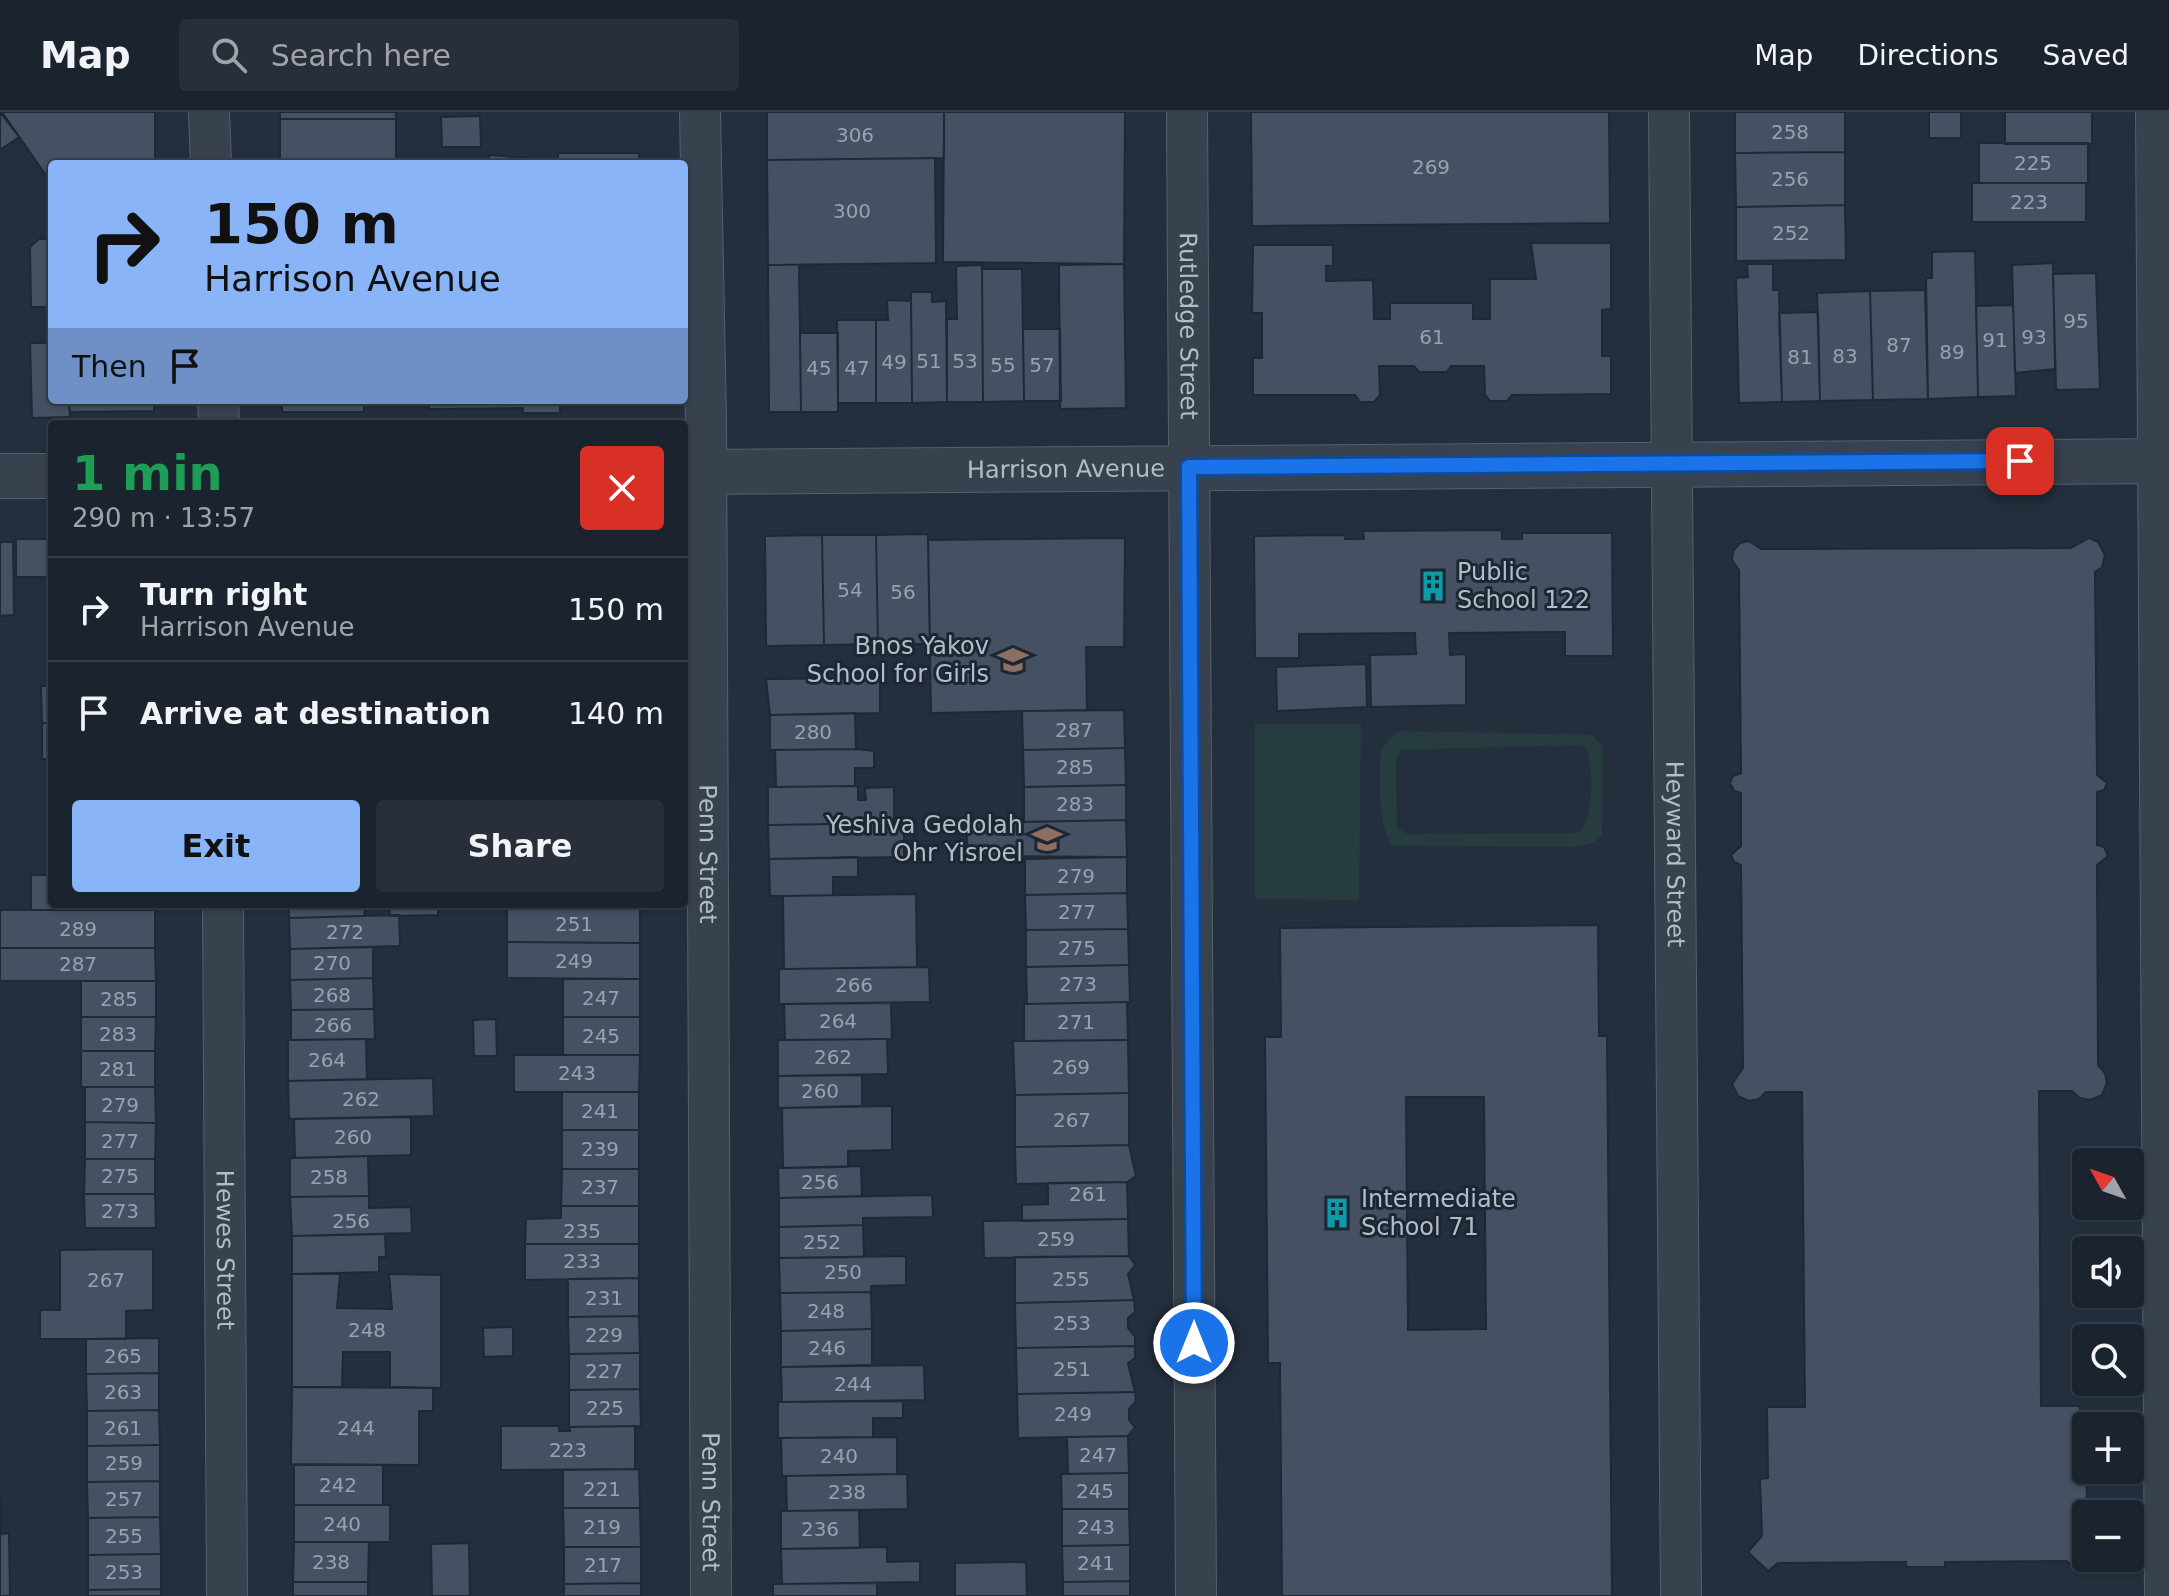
<!DOCTYPE html>
<html lang="en">
<head>
<meta charset="utf-8">
<style>
  :root { --surface:#1b232e; --page:#282f3a; --text:#f1f3f6; --muted:#a0a4aa; --line:#39404a; --accent:#8ab4f8 }
  body { margin:0; font-family:"DejaVu Sans",sans-serif; background:var(--page); color:var(--text); height:100vh; display:flex; flex-direction:column; font-size:30px; white-space:nowrap }
  * { box-sizing:border-box; margin:0 }
  p { font-size:26px; color:var(--muted) }
  .icon { flex:none; width:44px; height:44px; fill:none; stroke:currentColor; stroke-width:2; stroke-linecap:round; stroke-linejoin:round }
  .map { position:relative; flex:1; overflow:hidden }
  .details { position:absolute; left:48px; top:308px; width:640px; height:488px; display:flex; flex-direction:column; background:var(--surface); border-radius:8px; box-shadow:0 2px 6px #0004,0 0 0 2px var(--line) }
  .details>* { flex:none }
  .guide { position:absolute; left:48px; top:48px; width:640px; height:244px; border-radius:8px; box-shadow:0 2px 6px #0004,0 0 0 2px var(--line); background:#8ab4f8; color:#111; overflow:hidden }
  .needle { width:52px; rotate:310deg }
  .buttons { position:absolute; left:2072px; top:1036px; display:grid; gap:16px }
  .buttons a { display:grid; place-items:center; width:72px; height:72px; border-radius:8px; background:var(--surface); box-shadow:0 2px 6px #0004,0 0 0 2px var(--line); font-size:40px }
  .pin { position:absolute; display:grid; place-items:center; width:68px; height:68px; color:#fff; margin:-34px; border-radius:16px; box-shadow:0 4px 12px #0006 }
  .me { position:absolute; width:88px; margin:-44px; rotate:0deg; stroke-linejoin:round; filter:drop-shadow(0 0 6px #0008) }
  .turn { display:flex; align-items:center; gap:28px; height:168px; padding:0 24px; font-size:36px }
  .turn .icon { width:104px; height:104px; stroke-width:2.5 }
  .turn b { display:block; font-size:56px; line-height:68px }
  .then { display:flex; align-items:center; height:76px; padding:0 24px; background:#0003; gap:16px; font-size:30px }
  .round { display:grid; place-items:center; flex:none; width:84px; height:84px; border-radius:8px; background:var(--page) }
  .head { display:flex; align-items:center; justify-content:space-between; height:136px; padding:0 24px }
  h1 { font-size:48px; font-weight:700; line-height:60px; color:#1e9e55 }
  .primary-button { display:flex; gap:16px; margin-top:auto; padding:16px 24px }
  .primary-button a { flex:1; height:92px; border-radius:8px; background:var(--accent); color:#111; font-size:32px; font-weight:700; line-height:92px; text-align:center }
  .primary-button a+a { background:var(--page); color:var(--text) }
  ul { padding:0; list-style:none }
  li { display:flex; align-items:center; gap:24px; height:104px; padding:0 24px; border-top:2px solid var(--line) }
  li div { flex:1 }
  li b { display:block; font-size:30px }
  li em { font-style:normal }
  header { display:flex; align-items:center; gap:48px; box-sizing:border-box; height:112px; padding:0 40px; background:var(--surface); border-bottom:2px solid var(--line) }
  header strong { font-size:38px }
  nav { display:flex; gap:44px; margin-inline-start:auto; font-size:28px }
  .search { width:560px; height:72px; background:var(--page); display:flex; align-items:center; gap:20px; box-sizing:border-box; padding:0 28px; border-radius:8px; color:var(--muted); font-size:30px }
  .map>svg:first-child { display:block }
  .green { fill:#263c3f; fill-rule:evenodd }
  .building { fill:#455162; stroke:#1f2835; stroke-width:2; fill-rule:evenodd }
  .lines { fill:none; stroke-linecap:round; stroke-linejoin:round }
  .minor-casing { stroke:#565f6c; stroke-width:42 }
  .tertiary-casing { stroke:#565f6c; stroke-width:46 }
  .minor { stroke:#38414e; stroke-width:40 }
  .tertiary { stroke:#38414e; stroke-width:44 }
  .route-casing { stroke:#114b97; stroke-width:20 }
  .route { stroke:#1a73e8; stroke-width:14 }
  .labels { text-anchor:middle; stroke-width:6; stroke-linejoin:round; paint-order:stroke }
  .number-label { font-size:20px; fill:#98a1af }
  .street-label { font-size:24px; fill:#b4bcc9; stroke:#1d2633 }
  .poi-label { font-size:24px; fill:#b4bcc9; stroke:#1d2633; text-anchor:start }
</style>
</head>
<body>
<header>
<strong>Map</strong>
<div class="search"><svg class="icon" aria-label="search" viewBox="0 0 24 24"><circle cx="10" cy="10" r="6"/><path d="M15 15l6 6"/></svg>Search here</div>
<nav><a>Map</a><a>Directions</a><a>Saved</a></nav>
</header>
<div class="map">
<svg width="2169" height="1484" viewBox="0 0 2169 1484">
  <rect width="100%" height="100%" fill="#242f3e"/>
  <path class="green" d="M1255,612H1361L1359,788L1255,787Z
    M1408,619L1592,623L1603,634L1602,723L1595,730L1576,735L1394,734C1379,724 1378,659 1381,641C1383,632 1391,626 1397,620ZM1581,633L1586,636C1594,655 1594,706 1579,721L1408,722L1397,716L1396,647L1401,638Z"/>
  <path class="building" d="M0,0L19,25L0,38Z
    M2,0H155V47L52,52V72Z
    M280,0H396V7H280Z
    M767,0H944V46L767,48Z
    M944,0H1125L1124,152L943,150Z
    M1251,0H1609L1610,111L1252,114Z
    M1735,0H1845V40L1735,41Z
    M1929,0H1961V26H1929Z
    M2005,0H2092V32H2005Z
    M480,4L481,35H442L441,5Z
    M280,7H396V52H280Z
    M1979,31H2088V71H1979Z
    M1845,40V93L1736,95L1735,41Z
    M558,41H639V52H558Z
    M489,43L529,46V52H489Z
    M935,46L936,151L768,153L767,48Z
    M155,47V52H99V49Z
    M1972,71H2086V110H1972Z
    M1845,93L1846,148L1736,149V95Z
    M39,127H52V195H31L30,135Z
    M1531,131H1611V197L1602,198V244H1611V282L1512,283L1507,289H1490L1485,283L1484,254H1451L1447,260H1419L1414,254H1379L1380,283L1374,290H1360L1355,283H1253V246H1262V201H1252L1253,133H1333V154H1326V169L1373,168L1374,207H1390V191H1473V207H1490V167H1536Z
    M1975,139L1978,285L1928,287L1926,166H1932V140Z
    M2053,151L2055,257L2015,261L2012,153Z
    M1124,152L1126,296L1060,297L1059,153Z
    M1747,152H1773V178H1779L1782,290L1739,291L1736,166L1748,165Z
    M768,153H799L801,300H769Z
    M982,153L983,290H947V207H957L956,154Z
    M982,157H1022L1024,289L983,290Z
    M2096,161L2100,277L2056,278L2053,162Z
    M1925,178L1928,287L1873,288L1870,179Z
    M1870,179L1873,288L1820,289L1817,181Z
    M911,180H932V190L946,189L947,290L912,291Z
    M887,188L911,189L912,291H876V208H888Z
    M2013,193L2016,284L1978,285L1976,194Z
    M1818,200L1820,289L1782,290L1779,201Z
    M837,208H876V291H838Z
    M1023,217H1060L1061,289H1024Z
    M800,221H838V300H801Z
    M30,231H52V288H69L70,305L32,306Z
    M69,288H154V299L70,300Z
    M282,288H364V300H282Z
    M429,288H560V301H523V296L429,297Z
    M1502,418V427H1522V421H1612L1613,544H1565V520L1449,521L1450,543L1466,542V593L1371,595L1370,543L1416,542L1415,521L1299,522V546H1255L1254,424L1345,423V427H1364L1363,419Z
    M928,422L930,532H878L876,423Z
    M822,423H876L878,532L824,533Z
    M822,423L824,533L766,534L765,424Z
    M1125,426L1124,535H1086L1087,598L931,601L928,428Z
    M2089,426L2098,430L2105,443L2102,455L2095,460L2097,663L2107,671L2104,678L2097,680V733L2104,735L2108,744L2097,753L2098,953L2105,961L2107,971L2102,983L2090,988L2080,986L2072,979H2039L2041,1294H2080V1365H2087L2086,1446H2097L2080,1461L2067,1449L1945,1450V1455H1906V1450L1778,1451L1768,1459L1748,1440L1762,1424L1760,1367L1768,1366L1767,1295H1805L1802,980H1766L1759,987L1749,989L1738,984L1732,972L1743,956L1741,753L1734,750L1731,743L1741,734V681L1734,679L1730,671L1733,664L1741,661L1739,458L1732,448L1733,439L1740,431L1749,429L1761,437L2071,436Z
    M16,427H52V465H16Z
    M0,430H13L14,503L0,504Z
    M47,465H52V501H47Z
    M1366,552L1367,595L1277,599L1276,555Z
    M880,566V601L770,603L766,567Z
    M41,574H52V611H42Z
    M1124,598L1125,636L1023,638L1022,599Z
    M855,601L856,637L770,638V603Z
    M42,611H52V647H42Z
    M1125,636L1126,673L1024,675L1023,638Z
    M856,637L874,639V656H855V674L776,675L775,638Z
    M1126,673V708L1024,710V675Z
    M858,674V688H866L865,676L894,675V711L768,713V675Z
    M1126,708L1127,745L968,744L966,711Z
    M904,711V745L769,747L768,713Z
    M858,745V765H833V784H770L769,747Z
    M1127,745V781L1025,783V747Z
    M31,763H52V792H156L155,798H31Z
    M1127,781L1128,817L1026,818L1025,783Z
    M916,782L917,855L784,857L783,784Z
    M289,792H438V803L390,804L389,796H365L364,804L289,806Z
    M563,792H640V831L507,830V794Z
    M0,798H155V836H0Z
    M399,803L400,834L290,837L289,806Z
    M1598,813L1599,924H1607L1612,1484H1282L1280,1251H1268L1265,925H1281L1280,816ZM1406,985H1484L1486,1217L1408,1218Z
    M1128,817L1129,853L1026,855V818Z
    M507,830L640,831V867L507,866Z
    M373,835V866L290,868V837Z
    M0,836H155L156,869H0Z
    M1129,853L1130,890L1027,892L1026,855Z
    M929,855L930,890L779,892V857Z
    M373,866L374,897L291,898L290,868Z
    M563,867H640V905H563Z
    M81,869H156V905H81Z
    M1127,890L1128,928L1024,929V892Z
    M891,891L892,927L785,928L784,892Z
    M374,897L375,927L291,928V898Z
    M81,905H156L155,939H81Z
    M563,905H640V943H563Z
    M496,907L497,944H474L473,908Z
    M366,927L367,967L288,969V928Z
    M887,927L888,962L778,964V928Z
    M1128,928L1129,981L1015,983L1013,929Z
    M81,939H155V975H81Z
    M514,943H640L639,980H514Z
    M862,963V994L778,996V964Z
    M433,966L434,1004L289,1007L288,969Z
    M85,975H155L156,1011L85,1010Z
    M562,980H639V1018H562Z
    M1129,981V1033L1015,1035V983Z
    M892,994V1038L848,1039V1055L783,1056L782,996Z
    M411,1005V1043L295,1046L294,1007Z
    M85,1010L156,1011L155,1047H85Z
    M562,1018H639V1057H562Z
    M1129,1033L1136,1064L1127,1070L1016,1072L1015,1035Z
    M368,1044L369,1084L290,1085V1046Z
    M85,1047H155V1082H84Z
    M861,1054L862,1084L779,1086L778,1056Z
    M562,1057H639V1094H561Z
    M1127,1070L1128,1107L1022,1109V1093L1048,1092V1071Z
    M84,1082H155L156,1116H85Z
    M932,1083L933,1105L863,1106V1113L779,1115V1086Z
    M369,1084V1096L411,1095L412,1121L292,1124L290,1085Z
    M561,1094H639V1132H525L526,1107L561,1106Z
    M1128,1107L1129,1144L984,1146L983,1109Z
    M863,1113L864,1145L779,1146V1115Z
    M385,1122L386,1145H379V1160L292,1162V1124Z
    M525,1132H639V1166L525,1168Z
    M153,1137V1198L126,1199V1227H40V1198H60V1138Z
    M906,1144V1173L871,1174V1180L780,1181L779,1146Z
    M1129,1144L1135,1153L1128,1162L1134,1188L1015,1191V1145Z
    M292,1162H340L337,1196L392,1197L389,1162L441,1163V1276L390,1275V1240H343L342,1275H292Z
    M639,1166V1204L568,1205V1167Z
    M871,1180L872,1217L781,1219L780,1181Z
    M1134,1188L1135,1200L1128,1206V1216L1135,1225V1234L1016,1236L1015,1191Z
    M639,1204L640,1241L569,1242L568,1205Z
    M513,1215V1244L484,1245L483,1216Z
    M872,1217V1253L781,1255V1219Z
    M159,1226V1261L86,1262V1227Z
    M1135,1234V1246L1128,1251L1135,1280L1017,1282L1016,1236Z
    M640,1241V1277L569,1278V1242Z
    M924,1253L925,1288L782,1290L781,1255Z
    M159,1261V1298L87,1299L86,1262Z
    M292,1275L433,1276V1299H419V1353L291,1352Z
    M640,1277L641,1314L569,1315V1278Z
    M1135,1280L1136,1289L1129,1297V1308L1135,1315L1128,1324L1018,1326L1017,1282Z
    M903,1289V1306H873V1325L778,1326V1290Z
    M159,1298L160,1333L87,1334V1299Z
    M501,1314H559V1319H570L569,1315L635,1314V1357L501,1358Z
    M1128,1324L1129,1361L1068,1362L1067,1325Z
    M897,1325V1362L782,1364L781,1326Z
    M160,1333V1369L87,1370V1334Z
    M294,1353H383V1393H294Z
    M639,1357L640,1396H563V1358Z
    M1129,1361V1397H1062L1061,1362Z
    M907,1362L908,1397L787,1399L786,1364Z
    M160,1369V1405L88,1406L87,1370Z
    M0,1383L1,1422L9,1421L10,1484H0Z
    M294,1393H390V1430H294Z
    M563,1396H640L641,1435H564Z
    M1062,1397H1129L1130,1433L1062,1434Z
    M859,1398L860,1436L781,1437V1399Z
    M160,1405L161,1442L88,1443V1406Z
    M294,1430H369L368,1470H293Z
    M469,1431L470,1484H432L431,1432Z
    M1130,1433V1469L1063,1470L1062,1434Z
    M564,1435H641V1471L564,1472Z
    M887,1435V1450L920,1449V1470L782,1472L781,1437Z
    M161,1442V1477L88,1478V1443Z
    M1026,1450L1027,1484H955V1451Z
    M1130,1469V1484H1063V1470Z
    M293,1470H368V1484H293Z
    M641,1471V1484H564V1472Z
    M877,1471V1484H773V1472Z
    M161,1477V1484H88V1478Z"/>
  <g class="lines">
    <g class="minor-casing">
      <g id="minor">
        <path d="M209,0L211,52"/>
        <path id="s1" d="M700,0L706,309L711,1484"/>
        <path id="s2" d="M1187,0L1196,1484"/>
        <path id="s3" d="M1669,0L1681,1484"/>
        <path d="M2156,0L2165,1484"/>
        <path d="M218,288L219,312"/>
        <path id="s4" d="M223,792L227,1484"/>
      </g>
    </g>
    <g class="tertiary-casing">
      <g id="tertiary">
        <path id="s5" d="M684,360L2169,349"/>
        <path d="M0,364H52"/>
      </g>
    </g>
    <use href="#minor" class="minor"/>
    <use href="#tertiary" class="tertiary"/>
  </g>
  <g class="lines">
    <g class="route-casing">
      <path id="route" d="M1194,1231L1189,355L2020,349"/>
    </g>
    <use href="#route" class="route"/>
  </g>
  <defs>
    <g id="building-bare" transform="scale(2.4)"><path d="M-4-6H4V6H1V3H-1V6H-4ZM-2.5-4.3h1.7v1.8h-1.7ZM.8-4.3h1.7v1.8H.8ZM-2.5-1h1.7V.8h-1.7ZM.8-1h1.7V.8H.8Z" fill="#0f9aa8" stroke="#1d2633" stroke-width="2.5" paint-order="stroke"/></g>
    <g id="school-bare" transform="scale(2.4)"><path d="M0-5L7-2L0 1L-7-2ZM-4 1L0 2.5L4 1V4Q0 6-4 4Z" fill="#8d6e63" stroke="#1d2633" stroke-width="2.5" paint-order="stroke"/></g>
  </defs>
  <g fill-rule="evenodd">
    <use href="#building-bare" x="1433" y="474"/>
    <use href="#school-bare" x="1013" y="548"/>
    <use href="#school-bare" x="1047" y="727"/>
    <use href="#building-bare" x="1337" y="1101"/>
  </g>
  <g class="labels">
    <g class="number-label">
      <text x="1790" y="27">258</text>
      <text x="855" y="30">306</text>
      <text x="2033" y="58">225</text>
      <text x="1431" y="62">269</text>
      <text x="1790" y="74">256</text>
      <text x="2029" y="97">223</text>
      <text x="852" y="106">300</text>
      <text x="1791" y="128">252</text>
      <text x="2076" y="216">95</text>
      <text x="1432" y="232">61</text>
      <text x="2034" y="232">93</text>
      <text x="1995" y="235">91</text>
      <text x="1899" y="240">87</text>
      <text x="1952" y="247">89</text>
      <text x="1845" y="251">83</text>
      <text x="1800" y="252">81</text>
      <text x="929" y="256">51</text>
      <text x="965" y="256">53</text>
      <text x="894" y="257">49</text>
      <text x="1003" y="260">55</text>
      <text x="1042" y="260">57</text>
      <text x="819" y="263">45</text>
      <text x="857" y="263">47</text>
      <text x="850" y="485">54</text>
      <text x="903" y="487">56</text>
      <text x="1074" y="625">287</text>
      <text x="813" y="627">280</text>
      <text x="1075" y="662">285</text>
      <text x="1075" y="699">283</text>
      <text x="1076" y="771">279</text>
      <text x="1077" y="807">277</text>
      <text x="574" y="819">251</text>
      <text x="78" y="824">289</text>
      <text x="345" y="827">272</text>
      <text x="1077" y="843">275</text>
      <text x="574" y="856">249</text>
      <text x="332" y="858">270</text>
      <text x="78" y="859">287</text>
      <text x="1078" y="879">273</text>
      <text x="854" y="880">266</text>
      <text x="332" y="890">268</text>
      <text x="601" y="893">247</text>
      <text x="119" y="894">285</text>
      <text x="838" y="916">264</text>
      <text x="1076" y="917">271</text>
      <text x="333" y="920">266</text>
      <text x="118" y="929">283</text>
      <text x="601" y="931">245</text>
      <text x="833" y="952">262</text>
      <text x="327" y="955">264</text>
      <text x="1071" y="962">269</text>
      <text x="118" y="964">281</text>
      <text x="577" y="968">243</text>
      <text x="820" y="986">260</text>
      <text x="361" y="994">262</text>
      <text x="120" y="1000">279</text>
      <text x="600" y="1006">241</text>
      <text x="1072" y="1015">267</text>
      <text x="353" y="1032">260</text>
      <text x="120" y="1036">277</text>
      <text x="600" y="1044">239</text>
      <text x="120" y="1071">275</text>
      <text x="329" y="1072">258</text>
      <text x="820" y="1077">256</text>
      <text x="600" y="1082">237</text>
      <text x="1088" y="1089">261</text>
      <text x="120" y="1106">273</text>
      <text x="351" y="1116">256</text>
      <text x="582" y="1126">235</text>
      <text x="1056" y="1134">259</text>
      <text x="822" y="1137">252</text>
      <text x="582" y="1156">233</text>
      <text x="843" y="1167">250</text>
      <text x="1071" y="1174">255</text>
      <text x="106" y="1175">267</text>
      <text x="604" y="1193">231</text>
      <text x="826" y="1206">248</text>
      <text x="1072" y="1218">253</text>
      <text x="367" y="1225">248</text>
      <text x="604" y="1230">229</text>
      <text x="827" y="1243">246</text>
      <text x="123" y="1251">265</text>
      <text x="1072" y="1264">251</text>
      <text x="604" y="1266">227</text>
      <text x="853" y="1279">244</text>
      <text x="123" y="1287">263</text>
      <text x="605" y="1303">225</text>
      <text x="1073" y="1309">249</text>
      <text x="123" y="1323">261</text>
      <text x="356" y="1323">244</text>
      <text x="568" y="1345">223</text>
      <text x="1098" y="1350">247</text>
      <text x="839" y="1351">240</text>
      <text x="124" y="1358">259</text>
      <text x="338" y="1380">242</text>
      <text x="602" y="1384">221</text>
      <text x="1095" y="1386">245</text>
      <text x="847" y="1387">238</text>
      <text x="124" y="1394">257</text>
      <text x="342" y="1419">240</text>
      <text x="602" y="1422">219</text>
      <text x="1096" y="1422">243</text>
      <text x="820" y="1424">236</text>
      <text x="124" y="1431">255</text>
      <text x="331" y="1457">238</text>
      <text x="1096" y="1458">241</text>
      <text x="603" y="1460">217</text>
      <text x="124" y="1467">253</text>
    </g>
    <g class="street-label">
      <text dy="8" stroke="none"><textPath href="#s2" startOffset="214">Rutledge Street</textPath></text>
      <text dy="8" stroke="none"><textPath href="#s5" startOffset="382">Harrison Avenue</textPath></text>
      <text dy="8" stroke="none"><textPath href="#s1" startOffset="742">Penn Street</textPath></text>
      <text dy="8" stroke="none"><textPath href="#s3" startOffset="742">Heyward Street</textPath></text>
      <text dy="8" stroke="none"><textPath href="#s4" startOffset="346">Hewes Street</textPath></text>
      <text dy="8" stroke="none"><textPath href="#s1" startOffset="1390">Penn Street</textPath></text>
    </g>
    <g class="poi-label">
      <text x="1457" y="468">Public<tspan x="1457" dy="28">School 122</tspan></text>
      <text x="989" y="542" text-anchor="end">Bnos Yakov<tspan x="989" dy="28">School for Girls</tspan></text>
      <text x="1023" y="721" text-anchor="end">Yeshiva Gedolah<tspan x="1023" dy="28">Ohr Yisroel</tspan></text>
      <text x="1361" y="1095">Intermediate<tspan x="1361" dy="28">School 71</tspan></text>
    </g>
  </g>
</svg>
<div class="buttons">
<a><svg class="needle" viewBox="-14 -14 28 28"><path d="M0-13l5 13h-10z" fill="#e53935"/><path d="M0 13l5-13h-10z" fill="#a0a4aa"/></svg></a>
<a><svg class="icon" aria-label="sound" viewBox="0 0 24 24"><path d="M4 9h4l5-4v14l-5-4H4zM17 9q2 3 0 6"/></svg></a>
<a><svg class="icon" aria-label="search" viewBox="0 0 24 24"><circle cx="10" cy="10" r="6"/><path d="M15 15l6 6"/></svg></a>
<a>+</a>
<a>−</a>
</div>
<div class="pin" style="left:2020px;top:349px;background:#d93025"><svg class="icon" aria-label="arrive" viewBox="0 0 24 24"><path d="M6 21V4h12l-3 4 3 4H6"/></svg></div>
<svg class="me" style="left:1194px;top:1231px" viewBox="-20 -20 40 40"><circle r="17" fill="#1a73e8" stroke="#fff" stroke-width="3"/><path d="M0-11L8 9 0 5-8 9z" fill="#fff"/></svg>
<div class="guide">
<div class="turn"><svg class="icon" aria-label="right" viewBox="0 0 24 24"><path d="M7 20v-9h11M14 6l5 5-5 5"/></svg><div><b>150 m</b>Harrison Avenue</div></div>
<div class="then">Then<svg class="icon" aria-label="arrive" viewBox="0 0 24 24"><path d="M6 21V4h12l-3 4 3 4H6"/></svg></div>
</div>
<section class="details">
<div class="head"><div><h1>1 min</h1><p>290 m · 13:57</p></div><a class="round" style="background:#d93025;color:#fff"><svg class="icon" aria-label="close" viewBox="0 0 24 24"><path d="M6 6l12 12M18 6L6 18"/></svg></a></div>
<ul>
<li><svg class="icon" aria-label="right" viewBox="0 0 24 24"><path d="M7 20v-9h11M14 6l5 5-5 5"/></svg><div><b>Turn right</b><p>Harrison Avenue</p></div><em>150 m</em></li>
<li><svg class="icon" aria-label="arrive" viewBox="0 0 24 24"><path d="M6 21V4h12l-3 4 3 4H6"/></svg><div><b>Arrive at destination</b></div><em>140 m</em></li>
</ul>
<div class="primary-button"><a>Exit</a><a>Share</a></div>
</section>
</div>
</body>
</html>
